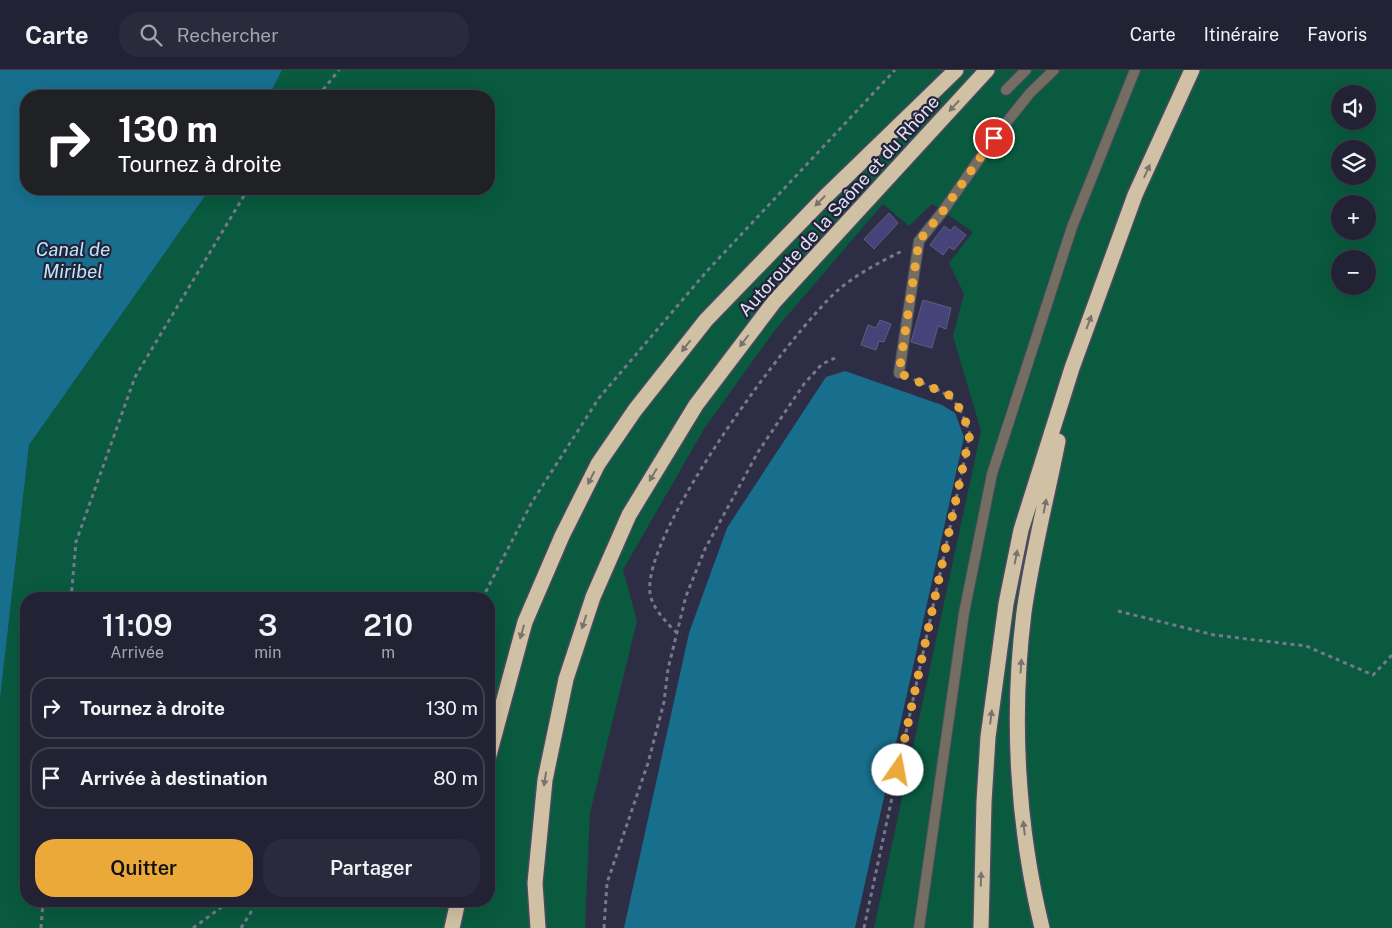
<!DOCTYPE html>
<html lang="fr">
<head>
<meta charset="utf-8">
<style>
  :root { --surface:#222234; --page:#2a2a3c; --text:#f1f3f6; --muted:#a2a4ac; --line:#3f3f4f; --accent:#eba939 }
  body { margin:0; font-family:"Public Sans",sans-serif; background:var(--page); color:var(--text); height:100vh; display:flex; flex-direction:column; font-size:19px; white-space:nowrap }
  * { box-sizing:border-box; margin:0 }
  p { font-size:16px; color:var(--muted) }
  .icon { flex:none; width:28px; height:28px; fill:none; stroke:currentColor; stroke-width:2; stroke-linecap:round; stroke-linejoin:round }
  .map { position:relative; flex:1; overflow:hidden }
  .panel { position:absolute; left:20px; top:522px; width:475px; height:315px; display:flex; flex-direction:column; background:var(--surface); border-radius:20px; box-shadow:0 5px 20px #0002,0 0 0 1px var(--line) }
  .panel>* { flex:none }
  .top-card { position:absolute; left:20px; top:20px; width:475px; height:105px; border-radius:20px; box-shadow:0 5px 20px #0002,0 0 0 1px var(--line); background:#202124; color:#fff; overflow:hidden }
  .buttons { position:absolute; left:1331px; top:15px; display:grid; gap:10px }
  .buttons a { display:grid; place-items:center; width:45px; height:45px; border-radius:50%; background:var(--surface); box-shadow:0 5px 20px #0002,0 0 0 1px var(--line); font-size:25px }
  .pin { position:absolute; display:grid; place-items:center; width:42px; height:42px; color:#fff; margin:-21px; border:2px solid #fff; border-radius:50%; box-shadow:0 1px 5px #0007 }
  .me { position:absolute; width:55px; margin:-28px; rotate:12deg; stroke-linejoin:round; filter:drop-shadow(0 0 4px #0008) }
  .turn { display:flex; align-items:center; gap:18px; height:105px; padding:0 15px; font-size:22px }
  .turn .icon { width:65px; height:65px; stroke-width:2.5 }
  .turn b { display:block; font-size:35px; line-height:42px }
  .eta { display:flex; justify-content:space-evenly; align-items:center; height:85px; text-align:center }
  .eta b { font-size:30px; font-weight:600; line-height:35px }
  .cta { display:flex; gap:10px; margin-top:auto; padding:10px 15px }
  .cta a { flex:1; height:58px; border-radius:20px; background:var(--accent); color:#111; font-size:20px; font-weight:600; line-height:58px; text-align:center }
  .cta a+a { background:var(--page); color:var(--text) }
  ul { padding:0; list-style:none }
  li { display:flex; align-items:center; gap:15px; height:62px; margin:0 10px 8px; padding:0 5px; border:2px solid var(--line); border-radius:20px }
  li div { flex:1 }
  li b { display:block; font-size:19px }
  li em { font-style:normal }
  header { display:flex; align-items:center; gap:30px; box-sizing:border-box; height:70px; padding:0 25px; background:var(--surface); border-bottom:1px solid var(--line) }
  header strong { font-size:24px }
  nav { display:flex; gap:28px; margin-inline-start:auto; font-size:18px }
  .search { width:350px; height:45px; background:var(--page); display:flex; align-items:center; gap:12px; box-sizing:border-box; padding:0 18px; border-radius:20px; color:var(--muted); font-size:19px }
  .map>svg:first-child { display:block }
  .green { fill:#095a3e; fill-rule:evenodd }
  .water { fill:#186f8d }
  .building { fill:#45437a; stroke:#5d5e79 }
  .lines { fill:none; stroke-linecap:round; stroke-linejoin:round }
  .service-casing { stroke:#4a4a61; stroke-width:12 }
  .motorway-casing { stroke:#4a4a61; stroke-width:18 }
  .path { stroke:#78788d; stroke-width:3; stroke-dasharray:4 4; stroke-linecap:butt }
  .service { stroke:#746d62; stroke-width:10 }
  .motorway { stroke:#d1c1a4; stroke-width:15 }
  .oneway { fill:#7a7270 }
  .route { stroke:#eba939; stroke-width:9; stroke-dasharray:0 16.2 }
  .labels { text-anchor:middle; stroke-width:4.5; stroke-linejoin:round; paint-order:stroke }
  .street-label { font-size:18px; fill:#e1e2f2; stroke:#23233b }
  .water-label { font-size:19px; font-style:italic; fill:#bde5f7; stroke:#23233b }
</style>
</head>
<body>
<header>
<strong>Carte</strong>
<div class="search"><svg class="icon" aria-label="search" viewBox="0 0 24 24"><circle cx="10" cy="10" r="6"/><path d="M15 15l6 6"/></svg>Rechercher</div>
<nav><a>Carte</a><a>Itinéraire</a><a>Favoris</a></nav>
</header>
<div class="map">
<svg width="1392" height="858" viewBox="0 0 1392 858">
  <rect width="100%" height="100%" fill="#2d2d45"/>
  <path class="green" d="M282,0H1392V858H874L981,361L953,266L964,224L949,193L973,162L932,134L909,156L883,134L775,260L704,359L623,500L637,551L590,743L585,858H0V629L29,375L210,119H489V26H269ZM1340,24H1368V51H1340ZM1340,79H1368V106H1340ZM1340,134H1368V161H1340ZM1340,189H1368V216H1340ZM26,529H489V831H26Z"/>
  <path class="water" d="M0,0H282L269,26H26V119H210L29,375L0,629Z
    M845,301L942,335L955,343L964,367L855,858H624L689,563L727,458L826,307Z"/>
  <path class="building" d="M889,143L898,153L874,179L864,169Z
    M944,156L951,161L954,156L966,165L954,180L949,177L943,185L930,175Z
    M923,230L951,238L946,259L938,256L932,278L911,272Z
    M880,250L891,254L884,272L879,271L876,280L861,275L868,255L876,258Z"/>
  <g class="lines">
    <g class="service-casing">
      <path id="service" d="M1006,20L1026,0
        M899,303L919,171L943,141L994,68L1030,23L1054,0
        M919,858L964,543L992,404L1072,157L1135,0"/>
    </g>
    <g class="motorway-casing">
      <path id="motorway" d="M489,685L525,552L562,466L598,394L635,340L706,250L825,127L956,0
        M452,858L458,831
        M538,858L535,813L545,710L566,609L593,527L629,445L696,335L774,232L987,0
        M981,858L984,732L988,667L1006,534L1021,460L1072,298L1135,125L1192,0
        M1042,858C1017,756 1011,646 1024,542C1032,485 1047,427 1058,371"/>
    </g>
    <path class="path" d="M318,26L339,0
      M71,529L76,472L135,307L248,119
      M482,529L532,432L599,328L707,201L895,0
      M1118,541L1214,565L1306,576L1373,605L1392,585
      M677,563C667,553 652,538 650,523C642,462 790,264 837,221C855,205 880,192 902,181
      M41,858L43,831
      M193,858L230,831
      M241,858L258,831
      M604,858L607,813L648,693L664,632L668,599L686,526L705,479L758,382L804,314L822,294L835,288
      M864,858L970,364C955,323 951,326 913,309"/>
    <use href="#service" class="service"/>
    <use href="#motorway" class="motorway"/>
  </g>
  <defs><path id="oneway-solid" d="M-6-.8H1V-3.2L6.5 0L1 3.2V.8H-6Z" transform="scale(1.25)"/></defs>
  <g class="oneway">
    <use href="#oneway-solid" transform="translate(954 36) rotate(133)"/>
    <use href="#oneway-solid" transform="translate(1147 101) rotate(-66)"/>
    <use href="#oneway-solid" transform="translate(820 131) rotate(134)"/>
    <use href="#oneway-solid" transform="translate(1089 252) rotate(-70)"/>
    <use href="#oneway-solid" transform="translate(744 271) rotate(127)"/>
    <use href="#oneway-solid" transform="translate(686 276) rotate(128)"/>
    <use href="#oneway-solid" transform="translate(653 405) rotate(121)"/>
    <use href="#oneway-solid" transform="translate(591 408) rotate(117)"/>
    <use href="#oneway-solid" transform="translate(1045 436) rotate(-79)"/>
    <use href="#oneway-solid" transform="translate(1016 487) rotate(-79)"/>
    <use href="#oneway-solid" transform="translate(584 552) rotate(108)"/>
    <use href="#oneway-solid" transform="translate(522 562) rotate(106)"/>
    <use href="#oneway-solid" transform="translate(1021 596) rotate(-86)"/>
    <use href="#oneway-solid" transform="translate(991 647) rotate(-83)"/>
    <use href="#oneway-solid" transform="translate(545 709) rotate(99)"/>
    <use href="#oneway-solid" transform="translate(1024 758) rotate(-97)"/>
    <use href="#oneway-solid" transform="translate(981 809) rotate(-88)"/>
  </g>
  <g class="lines">
    <path class="route" d="M898,700L970,364L962,342L951,326L899,303L919,171L943,141L994,68"/>
  </g>
  <g class="labels">
    <g class="street-label">
      <text transform="translate(839 136) rotate(-48)" y="6">Autoroute de la Saône et du Rhône</text>
    </g>
    <g class="water-label">
      <text x="73" y="186">Canal de<tspan x="73" dy="22">Miribel</tspan></text>
    </g>
  </g>
</svg>
<div class="buttons">
<a><svg class="icon" aria-label="sound" viewBox="0 0 24 24"><path d="M4 9h4l5-4v14l-5-4H4zM17 9q2 3 0 6"/></svg></a>
<a><svg class="icon" aria-label="layers" viewBox="0 0 24 24"><path d="M12 4l9 5-9 5-9-5zM3 14l9 5 9-5"/></svg></a>
<a>+</a>
<a>−</a>
</div>
<div class="pin" style="left:994px;top:68px;background:#d93025"><svg class="icon" aria-label="arrive" viewBox="0 0 24 24"><path d="M6 21V4h12l-3 4 3 4H6"/></svg></div>
<svg class="me" style="left:898px;top:700px" viewBox="-20 -20 40 40"><circle r="19" fill="#fff"/><path d="M0-13L10 11 0 6-10 11z" fill="#eba939"/></svg>
<div class="top-card">
<div class="turn"><svg class="icon" aria-label="right" viewBox="0 0 24 24"><path d="M7 20v-9h11M14 6l5 5-5 5"/></svg><div><b>130 m</b>Tournez à droite</div></div>
</div>
<section class="panel">
<div class="eta">
<div><b>11:09</b><p>Arrivée</p></div>
<div><b>3</b><p>min</p></div>
<div><b>210</b><p>m</p></div>
</div>
<ul>
<li><svg class="icon" aria-label="right" viewBox="0 0 24 24"><path d="M7 20v-9h11M14 6l5 5-5 5"/></svg><div><b>Tournez à droite</b></div><em>130 m</em></li>
<li><svg class="icon" aria-label="arrive" viewBox="0 0 24 24"><path d="M6 21V4h12l-3 4 3 4H6"/></svg><div><b>Arrivée à destination</b></div><em>80 m</em></li>
</ul>
<div class="cta"><a>Quitter</a><a>Partager</a></div>
</section>
</div>
</body>
</html>
